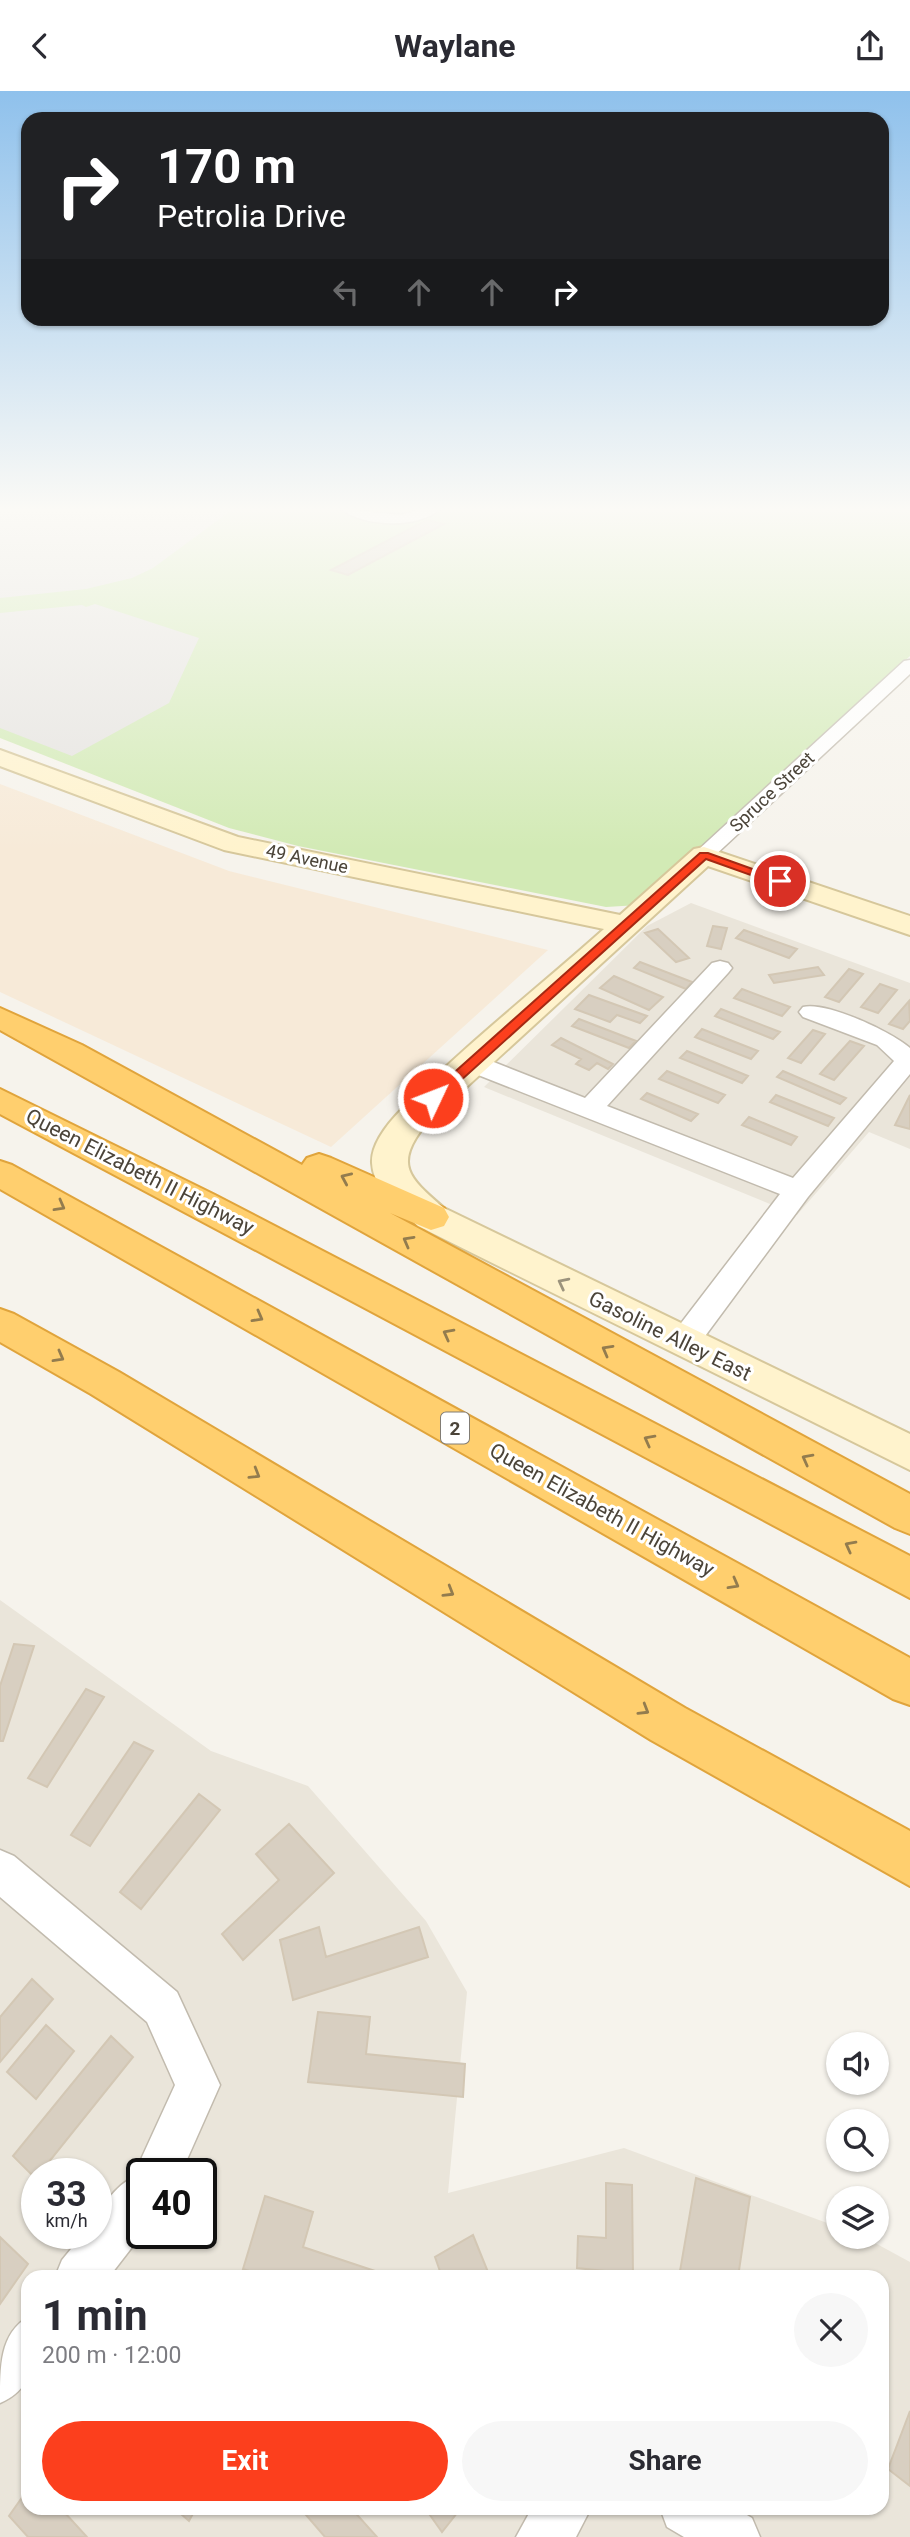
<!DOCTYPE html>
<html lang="en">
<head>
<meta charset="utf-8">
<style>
  :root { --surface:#fff; --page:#f7f7f7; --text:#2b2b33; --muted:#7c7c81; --accent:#fc3f1d }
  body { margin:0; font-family:Roboto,sans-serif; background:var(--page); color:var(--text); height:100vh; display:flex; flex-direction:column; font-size:26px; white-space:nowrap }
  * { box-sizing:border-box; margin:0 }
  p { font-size:23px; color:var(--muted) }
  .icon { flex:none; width:38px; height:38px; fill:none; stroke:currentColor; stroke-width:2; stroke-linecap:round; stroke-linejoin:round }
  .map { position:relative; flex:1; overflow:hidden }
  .drawer { position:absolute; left:21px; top:2179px; width:868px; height:245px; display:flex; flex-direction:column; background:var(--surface); border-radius:21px; box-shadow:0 2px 5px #0004 }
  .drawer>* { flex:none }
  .top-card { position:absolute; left:21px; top:21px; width:868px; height:214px; border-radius:21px; box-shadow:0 2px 5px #0004; background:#202124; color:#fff; overflow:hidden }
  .controls { position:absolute; left:826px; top:1941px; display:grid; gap:14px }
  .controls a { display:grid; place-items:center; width:63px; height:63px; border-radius:50%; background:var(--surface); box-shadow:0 2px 5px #0004; font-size:35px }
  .speed { position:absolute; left:21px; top:2067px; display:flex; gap:14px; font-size:35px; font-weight:700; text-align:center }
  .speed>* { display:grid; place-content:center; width:91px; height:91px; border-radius:50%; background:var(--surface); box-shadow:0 2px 5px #0004; line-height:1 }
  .speed small { font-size:18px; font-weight:400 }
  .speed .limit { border:4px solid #111; border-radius:10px; background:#fff; color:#111 }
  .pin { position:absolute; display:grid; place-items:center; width:60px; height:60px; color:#fff; margin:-30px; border:4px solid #fff; border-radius:50%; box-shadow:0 2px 7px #0007 }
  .me { position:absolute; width:77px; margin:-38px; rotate:47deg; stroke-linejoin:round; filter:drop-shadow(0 0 5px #0008) }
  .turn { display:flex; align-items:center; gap:24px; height:147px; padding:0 21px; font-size:32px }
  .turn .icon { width:91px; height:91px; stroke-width:2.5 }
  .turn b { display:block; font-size:49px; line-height:60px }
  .lanes { display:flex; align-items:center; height:66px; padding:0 21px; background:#0003; justify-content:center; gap:35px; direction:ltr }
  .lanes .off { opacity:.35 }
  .round { display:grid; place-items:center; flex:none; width:74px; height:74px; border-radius:37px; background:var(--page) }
  .headline { display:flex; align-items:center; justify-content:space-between; height:119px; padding:0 21px }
  h1 { font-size:42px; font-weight:700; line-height:52px }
  .cta { display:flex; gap:14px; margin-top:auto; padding:14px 21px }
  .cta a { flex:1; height:80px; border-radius:42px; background:var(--accent); color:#fff; font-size:28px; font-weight:700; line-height:80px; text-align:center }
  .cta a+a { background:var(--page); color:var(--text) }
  header { display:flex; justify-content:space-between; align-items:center; height:91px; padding:0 21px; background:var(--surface); font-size:32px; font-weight:700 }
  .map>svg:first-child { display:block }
  .residential { fill:#eae5da; fill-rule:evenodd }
  .commercial { fill:#f7ead8 }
  .green { fill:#d2eab5 }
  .parking { fill:#e5e3e0 }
  .building { fill:#d8cfc1; stroke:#d3c7b4; stroke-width:2 }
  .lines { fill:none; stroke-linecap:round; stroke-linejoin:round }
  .street-casing { stroke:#c2bbae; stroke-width:3 }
  .secondary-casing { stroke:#d6c79b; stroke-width:4 }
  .highway-casing { stroke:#e0a43c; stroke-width:4 }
  .street { fill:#fff; fill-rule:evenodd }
  .secondary { fill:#fff3cd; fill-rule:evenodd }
  .highway { fill:#ffcf6e; fill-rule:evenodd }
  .oneway { stroke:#937c4e }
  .oneway2 { stroke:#9c937c }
  .route { fill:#fc3f1d; stroke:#a42913; stroke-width:2 }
  .labels { text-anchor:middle; stroke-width:6; stroke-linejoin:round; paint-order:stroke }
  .far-street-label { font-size:18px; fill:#4b4439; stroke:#fff }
  .shield { fill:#fff; stroke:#817c74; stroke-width:2 }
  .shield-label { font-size:19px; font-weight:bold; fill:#4b4439 }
  .street-label { font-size:21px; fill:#4b4439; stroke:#fff }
</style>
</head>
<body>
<header><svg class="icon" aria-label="back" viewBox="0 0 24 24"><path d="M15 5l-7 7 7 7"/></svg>Waylane<svg class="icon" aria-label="share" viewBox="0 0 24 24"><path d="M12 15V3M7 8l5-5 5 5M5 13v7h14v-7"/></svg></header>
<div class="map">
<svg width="910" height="2446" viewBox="0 0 910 2446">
  <rect width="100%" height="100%" fill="#f6f3ec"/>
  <path class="residential" d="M691,812L910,892V1058L869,1041L797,1124L484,996L647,835Z
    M0,1509L211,1660L308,1695L426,1830L467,1901L448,2102L624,2057L838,2136V2146H864L910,2171V2446H0ZM37,2082H96V2142H37ZM142,2082H201V2142H142ZM28,2186H882V2417H28Z"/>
  <path class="commercial" d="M0,693L229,780L548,859L331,1056L0,901Z"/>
  <path class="green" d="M0,418H910V565L639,814L606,816L298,755L229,737L0,647Z"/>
  <path class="parking" d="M0,418H233L153,477L132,487L86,498L0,507Z
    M95,513L199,547L169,612L72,665L0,637V522L82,514L86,516Z"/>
  <path class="building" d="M427,429L444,433L348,484L331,479Z
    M713,835L727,837L721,858L707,855Z
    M658,838L689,867L676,871L645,842Z
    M744,839L797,858L789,867L736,847Z
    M640,871L692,891L686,898L634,877Z
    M818,876L824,884L774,892L769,884Z
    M849,878L863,883L839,911L825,906Z
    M614,885L663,906L649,919L600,897Z
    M880,893L897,899L878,922L861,916Z
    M742,898L790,916L782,925L734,907Z
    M589,904L647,925L640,932L617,924L610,931L575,918Z
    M909,910L910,930L903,938L889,933Z
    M721,918L780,941L773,948L715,925Z
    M579,928L636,950L629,957L572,935Z
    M702,938L758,960L751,968L695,946Z
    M813,939L825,943L801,972L788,967Z
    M561,947L613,973L608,978L597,972L589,979L576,973L581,968L552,954Z
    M850,950L864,955L834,989L820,983Z
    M687,960L748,985L742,992L680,967Z
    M667,980L725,1004L718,1012L659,988Z
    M783,980L846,1007L840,1013L777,986Z
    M647,1002L698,1023L691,1030L641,1008Z
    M776,1004L834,1027L828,1035L770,1011Z
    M910,1004V1038L895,1034Z
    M749,1026L797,1046L791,1054L742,1034Z
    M14,1553L34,1555L3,1650H0V1595Z
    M86,1598L104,1606L47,1696L28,1687Z
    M134,1651L153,1660L90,1755L71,1744Z
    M199,1703L220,1719L141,1818L120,1801Z
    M289,1733L334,1782L243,1869L222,1843L279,1789L256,1763Z
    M319,1836L326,1866L419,1836L428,1866L293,1909L280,1849Z
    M32,1888L53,1908L0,1971V1926Z
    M318,1921L370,1926L366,1963L465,1973L463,2006L308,1991Z
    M46,1934L74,1960L36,2008L7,1981Z
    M111,1945L133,1966L40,2082H37L36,2088L13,2065Z
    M696,2087L750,2106L738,2186H679Z
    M606,2092L632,2094L633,2186H604V2180L577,2177L578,2145L606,2147Z
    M265,2105L313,2121L303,2156L393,2186H267L243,2178Z
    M473,2144L490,2186H442L435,2166Z
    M0,2146L28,2173L0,2213Z
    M910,2320V2395L888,2378Z
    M28,2398V2417H68L65,2422L87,2446H28L9,2425Z
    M174,2417H196L189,2430Z
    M300,2417H351L377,2446H325Z
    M425,2417H461L442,2441Z"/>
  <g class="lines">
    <g class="street-casing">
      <path id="street" d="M341,418L401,424L421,418H440C419,438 362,436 341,418Z
        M910,569V583L711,768H697L694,764L697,760L904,570Z
        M720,870L728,872L732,877L728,882L607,1015L793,1087L894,970L877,954L803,926L799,921L803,916C826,910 892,941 910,957V983L808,1106L694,1260L683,1264L672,1260L668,1252L672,1244L780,1103L463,978L460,972L463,966H481L585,1007L712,872Z
        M0,1759L14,1765L177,1901L220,1994L181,2082H142L143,2142L109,2186H55L62,2169L84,2142H96C96,2120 115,2094 136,2085L142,2066L175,1994L147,1931L0,1806Z
        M28,2226C28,2264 40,2295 0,2312C0,2274 0,2243 28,2226Z
        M532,2417H591L576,2446H516Z
        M660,2417H735L752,2427L760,2446H684L667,2436Z"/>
    </g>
    <g class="secondary-casing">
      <path id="secondary" d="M0,659L238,746L620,824L694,758L704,756L910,825V844L708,775L426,1033C393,1074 409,1087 444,1117L910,1343V1379L418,1135C400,1119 373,1098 372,1072C371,1052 390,1030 403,1017C465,954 538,897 604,838L224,759L0,675Z"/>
    </g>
    <g class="highway-casing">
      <path id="highway" d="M0,917L82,954L302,1074L307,1067L319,1063L331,1067L444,1117L449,1126L444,1135L431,1139L390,1122L910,1403V1443L895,1437L0,939Z
        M0,998L215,1104L910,1465V1507L0,1023Z
        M0,1070L12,1074L910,1567V1614L893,1608L0,1098Z
        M0,1218L14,1223L119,1281L685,1617L910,1740V1795L651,1649L91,1303L0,1251Z"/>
    </g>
    <use href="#street" class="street"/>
    <use href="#secondary" class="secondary"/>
    <use href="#highway" class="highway"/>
  </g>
  <defs><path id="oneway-chevron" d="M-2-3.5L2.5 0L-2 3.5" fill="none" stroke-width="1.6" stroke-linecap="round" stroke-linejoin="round" transform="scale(1.75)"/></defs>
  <g class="oneway">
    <use href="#oneway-chevron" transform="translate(346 1087) rotate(-156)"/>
    <use href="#oneway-chevron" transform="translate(60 1115) rotate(29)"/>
    <use href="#oneway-chevron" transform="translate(408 1150) rotate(-151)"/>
    <use href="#oneway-chevron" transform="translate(258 1226) rotate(29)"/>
    <use href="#oneway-chevron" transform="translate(448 1243) rotate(-152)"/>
    <use href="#oneway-chevron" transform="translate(607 1259) rotate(-151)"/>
    <use href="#oneway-chevron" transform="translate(59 1266) rotate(29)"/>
    <use href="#oneway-chevron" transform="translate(649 1349) rotate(-152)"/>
    <use href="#oneway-chevron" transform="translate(807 1368) rotate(-152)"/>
    <use href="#oneway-chevron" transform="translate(255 1383) rotate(31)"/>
    <use href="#oneway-chevron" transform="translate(850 1455) rotate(-152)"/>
    <use href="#oneway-chevron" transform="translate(734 1493) rotate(29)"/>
    <use href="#oneway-chevron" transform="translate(449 1501) rotate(31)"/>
    <use href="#oneway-chevron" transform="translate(644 1619) rotate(31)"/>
  </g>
  <use class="oneway2" href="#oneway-chevron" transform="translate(563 1192) rotate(-153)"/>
  <linearGradient id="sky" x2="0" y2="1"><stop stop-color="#8fc1ec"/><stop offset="0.55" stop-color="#fbfaf6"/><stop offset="1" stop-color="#fbfaf6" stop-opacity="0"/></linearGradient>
  <rect width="910" height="761" fill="url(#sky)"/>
  <path class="route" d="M700,762H708L786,790L776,793L706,768L438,1010H429V1004Z"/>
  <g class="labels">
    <g class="far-street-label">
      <text transform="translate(772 701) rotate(-43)" y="6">Spruce Street</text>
      <text transform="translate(307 768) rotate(12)" y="6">49 Avenue</text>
    </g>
    <rect class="shield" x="441" y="1321.5" width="28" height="31" rx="5"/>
    <g class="shield-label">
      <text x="455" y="1344">2</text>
    </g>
    <g class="street-label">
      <text transform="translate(140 1081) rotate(27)" y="7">Queen Elizabeth II Highway</text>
      <text transform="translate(670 1245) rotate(26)" y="7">Gasoline Alley East</text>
      <text transform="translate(602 1419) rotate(29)" y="7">Queen Elizabeth II Highway</text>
    </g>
  </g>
</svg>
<div class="controls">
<a><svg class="icon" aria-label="sound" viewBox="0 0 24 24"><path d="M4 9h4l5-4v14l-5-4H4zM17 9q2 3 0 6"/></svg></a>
<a><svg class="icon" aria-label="search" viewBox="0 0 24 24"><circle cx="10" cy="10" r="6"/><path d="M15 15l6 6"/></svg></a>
<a><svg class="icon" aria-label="layers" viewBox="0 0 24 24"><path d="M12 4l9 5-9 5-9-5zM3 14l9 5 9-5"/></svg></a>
</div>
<div class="speed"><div>33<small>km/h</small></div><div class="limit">40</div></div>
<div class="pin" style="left:780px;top:790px;background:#d93025"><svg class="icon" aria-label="arrive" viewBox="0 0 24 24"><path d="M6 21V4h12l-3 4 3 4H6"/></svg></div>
<svg class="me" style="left:433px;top:1007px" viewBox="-20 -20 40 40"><circle r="17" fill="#fc3f1d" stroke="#fff" stroke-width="3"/><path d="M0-11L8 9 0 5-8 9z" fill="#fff"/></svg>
<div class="top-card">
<div class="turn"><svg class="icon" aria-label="right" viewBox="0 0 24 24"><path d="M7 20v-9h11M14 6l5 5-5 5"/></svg><div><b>170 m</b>Petrolia Drive</div></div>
<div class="lanes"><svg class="icon off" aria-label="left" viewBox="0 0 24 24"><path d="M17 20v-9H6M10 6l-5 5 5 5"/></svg><svg class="icon off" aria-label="ahead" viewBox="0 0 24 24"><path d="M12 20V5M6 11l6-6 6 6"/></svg><svg class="icon off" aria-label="ahead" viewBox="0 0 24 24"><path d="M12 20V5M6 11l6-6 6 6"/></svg><svg class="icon" aria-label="right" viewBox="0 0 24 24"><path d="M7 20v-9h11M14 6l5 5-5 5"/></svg></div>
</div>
<section class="drawer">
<div class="headline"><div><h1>1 min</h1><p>200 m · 12:00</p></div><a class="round"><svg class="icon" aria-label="close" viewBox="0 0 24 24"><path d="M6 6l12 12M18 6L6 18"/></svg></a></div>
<div class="cta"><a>Exit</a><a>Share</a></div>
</section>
</div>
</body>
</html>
